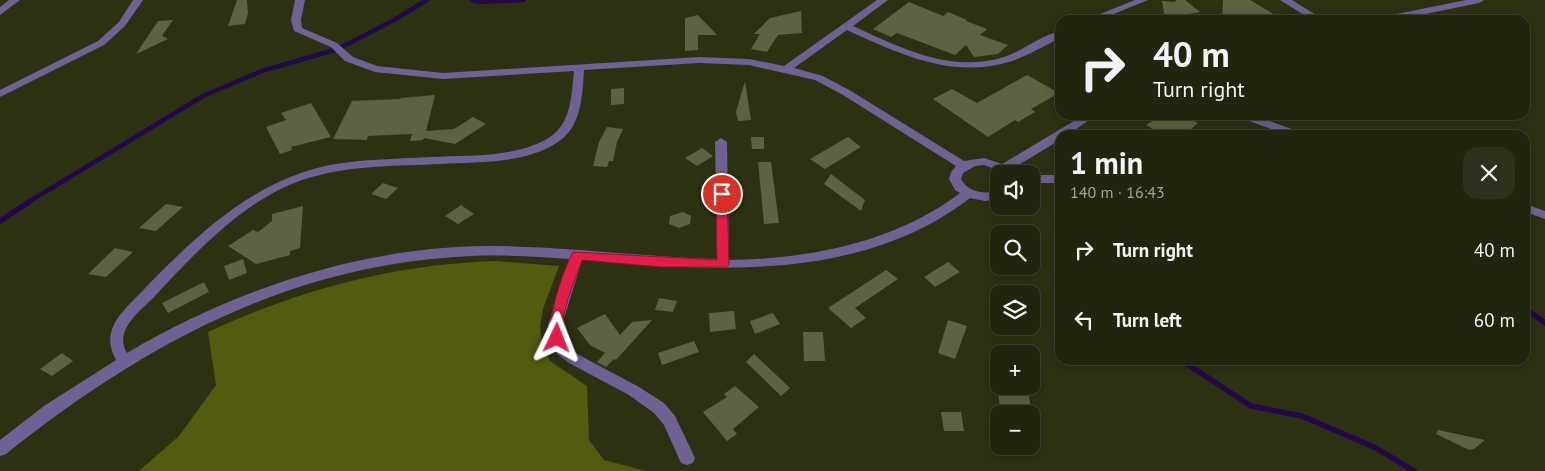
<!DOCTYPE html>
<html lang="en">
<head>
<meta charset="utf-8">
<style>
  :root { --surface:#21250e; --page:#2d311c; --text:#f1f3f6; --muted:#a2a59e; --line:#3e422e }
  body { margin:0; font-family:"PT Sans",sans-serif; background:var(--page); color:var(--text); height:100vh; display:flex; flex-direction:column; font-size:19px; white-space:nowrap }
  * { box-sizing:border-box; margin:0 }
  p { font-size:16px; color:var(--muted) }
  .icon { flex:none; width:28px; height:28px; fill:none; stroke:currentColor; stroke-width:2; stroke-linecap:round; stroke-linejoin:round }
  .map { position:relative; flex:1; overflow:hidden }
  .drawer { position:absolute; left:1055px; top:130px; width:475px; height:235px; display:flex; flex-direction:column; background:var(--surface); border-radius:15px; box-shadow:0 2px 12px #0003,0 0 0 1px var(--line) }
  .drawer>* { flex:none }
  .hud { position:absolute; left:1055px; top:15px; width:475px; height:105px; border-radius:15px; box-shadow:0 2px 12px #0003,0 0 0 1px var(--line); background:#21250e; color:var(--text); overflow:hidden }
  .buttons { position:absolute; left:990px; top:165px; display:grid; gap:10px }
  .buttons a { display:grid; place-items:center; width:50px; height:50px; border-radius:10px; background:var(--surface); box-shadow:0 2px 12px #0003,0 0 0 1px var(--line); font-size:25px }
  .pin { position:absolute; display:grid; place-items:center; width:42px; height:42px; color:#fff; margin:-21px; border:2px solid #fff; border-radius:50%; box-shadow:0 1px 5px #0007 }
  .me { position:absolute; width:55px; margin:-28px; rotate:2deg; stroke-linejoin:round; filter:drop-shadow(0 0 4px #0008) }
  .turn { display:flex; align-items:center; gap:18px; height:105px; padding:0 15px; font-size:22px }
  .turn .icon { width:65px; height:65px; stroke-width:2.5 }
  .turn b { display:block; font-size:35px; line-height:42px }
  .round { display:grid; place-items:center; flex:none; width:52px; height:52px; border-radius:15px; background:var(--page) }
  .headline { display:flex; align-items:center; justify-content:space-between; height:85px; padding:0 15px }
  h1 { font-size:30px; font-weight:800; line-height:38px }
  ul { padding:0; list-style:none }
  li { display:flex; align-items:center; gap:15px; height:70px; padding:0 15px }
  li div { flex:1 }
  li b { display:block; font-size:19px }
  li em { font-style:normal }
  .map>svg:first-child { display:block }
  .green { fill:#535b0f }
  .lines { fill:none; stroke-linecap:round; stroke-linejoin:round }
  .stream-far1 { stroke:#25084b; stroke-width:4.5 }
  .stream { stroke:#25084b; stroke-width:5.5 }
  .building { fill:#5d6242 }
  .minor { fill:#6f6193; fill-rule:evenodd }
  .route { fill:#e11d48; stroke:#92132f }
</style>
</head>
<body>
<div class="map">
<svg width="1545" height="471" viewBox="0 0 1545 471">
  <rect width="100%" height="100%" fill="#2c3112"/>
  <path class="green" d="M495,261L559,266L543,309L540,326L542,344L550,361L587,386L589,440L604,460L646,471H139L179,436L216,385L208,332C302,289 391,265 495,261Z"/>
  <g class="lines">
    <path class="stream-far1" d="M472,0L479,2L524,0
      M27,203L203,96L262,71L338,49L394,20L427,0"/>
    <path class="stream" d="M0,221L29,202
      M1525,308L1545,323
      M1181,360L1251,406L1302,416L1376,448L1414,471"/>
  </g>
  <path class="building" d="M237,0H247L248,13L245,24L228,26Z
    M1177,0H1185L1200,12L1165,18L1162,1L1174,2Z
    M1223,0H1250L1283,20H1222Z
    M909,2L943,16L948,12L967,20L966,21L987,29L980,35L1008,45L998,54L974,57L966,45L955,55L897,33L891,37L873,29Z
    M801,11L802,33L778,35L767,52L751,49L760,34H754L770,18Z
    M698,15L717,35H698V50L685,51V18Z
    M173,20L162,36L168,39L136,54L158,21Z
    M1027,75L1059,93L1031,109L1035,112L1018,122L1015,120L988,137L933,99L952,89L977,103Z
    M745,81L751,120L738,121L736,112Z
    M624,88V104L611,105V89Z
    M435,95L426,131L454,129L473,117L486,124L455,144L424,138L423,140L410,141L412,134L368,136L367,140L333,139L352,101L400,99L401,98Z
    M311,103L331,137L291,147L292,150L280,154L266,127L286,120L281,113Z
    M1161,115H1182L1198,123L1184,135H1163L1146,125Z
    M607,127L623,129L617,142L613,161H609L607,167L593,166L599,142Z
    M751,137H764V149H752Z
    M848,137L861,147L825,169L810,159Z
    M702,148L713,156L697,166L685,158Z
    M758,162H771L779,223L764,224Z
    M831,174L865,200L861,211L824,184Z
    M383,183L398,188L386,199L371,194Z
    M166,204L183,207L156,231L139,228Z
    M461,205L474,214L458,224L445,216Z
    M303,206L300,248L290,251V255L256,264L228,246L253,230L258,232L272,221V214Z
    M683,212L691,216L690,224L679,228L669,224L670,216Z
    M115,248L133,252L106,277L88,274Z
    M243,259L247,273L229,280L224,266Z
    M948,262L960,272L935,287L924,277Z
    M886,270L898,279L855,308L866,318L851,328L828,308Z
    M204,282L209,292L168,313L162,303Z
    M659,298L677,301L673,312L655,310Z
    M734,311L736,329L710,332L709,313Z
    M773,313L780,324L755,334L750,321Z
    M605,314L620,335L632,322L652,320L616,360L614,359L606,367L597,362L605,353L590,345L577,328Z
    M948,320L967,326L955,359L938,353Z
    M803,332H823L825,361H804Z
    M694,341L699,352L662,365L658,353Z
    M62,353L73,361L52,376L40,369Z
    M754,354L790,388L781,396L746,362Z
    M735,386L759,407L733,429L737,434L727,441L703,412L727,397L724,394Z
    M997,386H1027L1032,413L1001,414Z
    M941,412H961L964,431H944Z
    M1438,430L1485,440L1474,449L1469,450L1436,434Z"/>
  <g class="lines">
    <path class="minor" d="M9,0H20L0,15V7Z
      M133,0H143L125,26L104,45L0,97V90L98,41L119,22Z
      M295,0H305L301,20L302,28L337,43L353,57L377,66L443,73L699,57L749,59L784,66L877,0H888L853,26C899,47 951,74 1004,57C1023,51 1040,36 1060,31V38C1044,46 1029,55 1012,61C954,80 899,54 847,30L794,68L823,76L851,91L964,161L984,158L1002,164L1084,115H1096L1068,135H1060V140L1010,170L1013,174H999L992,168L984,165L975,166L963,173L961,179C968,193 985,194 999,191V199L985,201L970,198C860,283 712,271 582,260L562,325L568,346L579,355L639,387L664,403L675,416L695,458L693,463L687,465L681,463L664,425L654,413L629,395L569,363L557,354L550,338L548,325L569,259C532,256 494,254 456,257C283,268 139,348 6,454L0,456V440L44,406L116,360C98,328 126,309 146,287C197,235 251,183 325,166C359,159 395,159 430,157C468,155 511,158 545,140C572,126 571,97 574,71L443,79L375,72L345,61L331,47L294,31L291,20ZM699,63L749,65L815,80L843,95L956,166L951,172L949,179L955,190L960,193C896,242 809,259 729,260L727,142L721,138L715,142L717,259C640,257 563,246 486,246C360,247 234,290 127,353C113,331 140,311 154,297C198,250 248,195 312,177C354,165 398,166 440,164C477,162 522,164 555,144C582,128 582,98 584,70Z
      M1135,0H1148L1099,20H1085Z
      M1280,0H1292L1324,20H1312Z
      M1466,0H1484L1479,3L1396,20H1377L1382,17Z
      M1237,115H1252L1303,133L1305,135H1288L1238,117Z
      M1031,175H1060V183H1031Z
      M1525,204L1545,211V219L1525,212Z"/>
  </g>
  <path class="route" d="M722,191L727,194L729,264L727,267H661L582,260C576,277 568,296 564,314C562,322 564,335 561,342H552C544,325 564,268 573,252L717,260L716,194Z"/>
</svg>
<div class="buttons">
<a><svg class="icon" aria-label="sound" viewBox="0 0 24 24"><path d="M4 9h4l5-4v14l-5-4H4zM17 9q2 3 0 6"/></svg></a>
<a><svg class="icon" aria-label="search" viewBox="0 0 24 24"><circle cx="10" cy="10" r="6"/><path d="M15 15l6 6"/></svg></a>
<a><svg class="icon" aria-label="layers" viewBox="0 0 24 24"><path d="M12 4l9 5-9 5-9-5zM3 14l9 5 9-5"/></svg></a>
<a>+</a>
<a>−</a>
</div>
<div class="pin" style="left:722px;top:194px;background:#d93025"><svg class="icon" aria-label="arrive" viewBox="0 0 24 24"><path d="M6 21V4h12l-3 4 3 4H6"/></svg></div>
<svg class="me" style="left:557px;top:338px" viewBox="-20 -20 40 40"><path d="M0-17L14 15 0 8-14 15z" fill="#e11d48" stroke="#fff" stroke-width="4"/></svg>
<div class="hud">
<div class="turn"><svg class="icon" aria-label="right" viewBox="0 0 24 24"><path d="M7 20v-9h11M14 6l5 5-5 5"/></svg><div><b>40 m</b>Turn right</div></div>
</div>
<section class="drawer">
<div class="headline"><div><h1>1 min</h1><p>140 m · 16:43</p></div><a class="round"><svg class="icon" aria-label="close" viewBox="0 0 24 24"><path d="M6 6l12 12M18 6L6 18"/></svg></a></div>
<ul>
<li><svg class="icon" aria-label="right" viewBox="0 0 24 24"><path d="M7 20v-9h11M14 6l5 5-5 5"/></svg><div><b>Turn right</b></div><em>40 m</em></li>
<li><svg class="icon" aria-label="left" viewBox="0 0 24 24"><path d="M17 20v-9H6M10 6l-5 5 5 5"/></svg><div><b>Turn left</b></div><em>60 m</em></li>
</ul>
</section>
</div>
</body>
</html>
